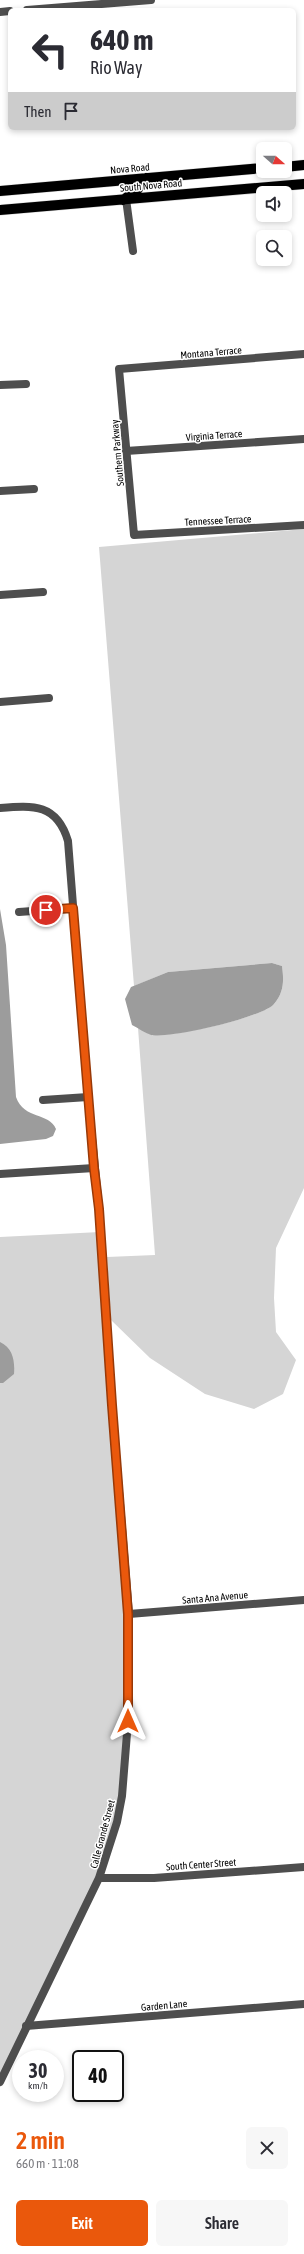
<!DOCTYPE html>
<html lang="en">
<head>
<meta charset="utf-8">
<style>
  :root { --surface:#fff; --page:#f7f7f7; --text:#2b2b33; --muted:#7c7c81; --accent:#ea580c }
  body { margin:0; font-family:"Asap Condensed",sans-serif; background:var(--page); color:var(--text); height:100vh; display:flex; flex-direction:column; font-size:15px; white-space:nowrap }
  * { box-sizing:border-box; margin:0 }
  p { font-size:13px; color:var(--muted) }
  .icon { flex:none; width:22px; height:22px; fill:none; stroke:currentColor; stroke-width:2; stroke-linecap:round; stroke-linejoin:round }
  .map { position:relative; height:2114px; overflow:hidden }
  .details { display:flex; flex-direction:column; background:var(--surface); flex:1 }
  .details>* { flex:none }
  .top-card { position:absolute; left:8px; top:8px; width:288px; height:122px; border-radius:6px; box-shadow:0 2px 6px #0003; background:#fff; color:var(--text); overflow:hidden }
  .needle { width:26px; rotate:111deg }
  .tools { position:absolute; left:256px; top:142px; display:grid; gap:8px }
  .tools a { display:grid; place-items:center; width:36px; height:36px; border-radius:6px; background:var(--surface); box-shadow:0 2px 6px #0003; font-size:20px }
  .speed { position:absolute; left:12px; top:2050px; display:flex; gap:8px; font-size:20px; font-weight:700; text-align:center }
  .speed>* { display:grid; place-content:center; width:52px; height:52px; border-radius:50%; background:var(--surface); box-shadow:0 2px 6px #0003; line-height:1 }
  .speed small { font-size:10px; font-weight:400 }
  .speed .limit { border:2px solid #111; border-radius:6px; background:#fff; color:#111 }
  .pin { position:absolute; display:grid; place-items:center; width:34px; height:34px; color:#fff; margin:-17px; border:2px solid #fff; border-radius:50%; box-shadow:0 1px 4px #0007 }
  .me { position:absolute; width:44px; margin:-22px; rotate:0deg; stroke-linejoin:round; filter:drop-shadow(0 0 3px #0008) }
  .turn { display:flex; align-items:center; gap:14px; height:84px; padding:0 16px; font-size:18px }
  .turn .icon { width:52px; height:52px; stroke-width:2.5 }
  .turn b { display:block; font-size:28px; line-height:34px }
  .then { display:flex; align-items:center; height:38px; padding:0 16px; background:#0003; gap:8px; font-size:15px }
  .round { display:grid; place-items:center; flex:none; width:42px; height:42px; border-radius:6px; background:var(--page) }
  .head { display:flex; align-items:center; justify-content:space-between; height:68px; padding:0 16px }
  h1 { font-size:24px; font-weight:600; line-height:30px; color:var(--accent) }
  .primary-button { display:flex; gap:8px; margin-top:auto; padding:8px 16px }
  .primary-button a { flex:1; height:46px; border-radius:6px; background:var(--accent); color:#fff; font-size:16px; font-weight:600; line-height:46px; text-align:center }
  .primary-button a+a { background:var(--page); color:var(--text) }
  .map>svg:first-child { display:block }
  .green { fill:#d5d5d5 }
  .water { fill:#9c9c9c }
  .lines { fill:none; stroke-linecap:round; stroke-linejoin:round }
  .primary-casing { stroke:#dbdbdb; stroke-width:11 }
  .minor { stroke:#4e4e4e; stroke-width:8 }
  .tertiary { stroke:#4e4e4e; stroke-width:8 }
  .primary { stroke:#000; stroke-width:10 }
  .route-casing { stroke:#983908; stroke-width:10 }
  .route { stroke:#ea580c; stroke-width:7 }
  .labels { text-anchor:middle; stroke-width:3; stroke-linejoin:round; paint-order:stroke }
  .street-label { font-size:10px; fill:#000; stroke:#fff }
</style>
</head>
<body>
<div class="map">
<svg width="304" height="2114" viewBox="0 0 304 2114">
  <rect width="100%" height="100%" fill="#fff"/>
  <path class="green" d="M304,529V1188L276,1248L274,1298L276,1332L296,1360L283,1394L254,1409L205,1394L150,1358L111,1320L107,1257L155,1255L138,1028C143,1030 148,1034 152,1035C172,1037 262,1018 274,1004C284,992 284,981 282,966L272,963L168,972L134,986L99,547Z
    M100,1232L129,1614L122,1796L99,1878L0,2084V1237Z"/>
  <path class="water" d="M0,909L6,945L16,1097C24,1120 49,1112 56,1129L53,1136L46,1139L0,1144Z
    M272,963L282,966C284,981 284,992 274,1004C264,1017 169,1039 151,1035C145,1033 138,1028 132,1025L125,999L131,987L168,972Z
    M0,1342C13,1348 15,1361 14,1374L3,1383H0Z"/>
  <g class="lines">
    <g class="primary-casing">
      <path id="primary" d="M285,167L304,165
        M0,191L263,168
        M123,200L137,190L146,178
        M0,210L304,184"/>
    </g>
    <path class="minor" d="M27,10L151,0
      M0,12L10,11
      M126,199L133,251
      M304,354L119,369L134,535L304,525
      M0,385L26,384
      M126,451L304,439
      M0,491L34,489
      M0,595L43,592
      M0,702L49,698
      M19,912L73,908
      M43,1100L88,1097
      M0,1174L94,1168
      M129,1614L304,1600
      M26,2026L304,2004"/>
    <path class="tertiary" d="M0,808C34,805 57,804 68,841L88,1097L99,1209L112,1405L129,1614L128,1721L122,1796L117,1822L99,1878L0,2082
      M99,1878H154L304,1867"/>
    <use href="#primary" class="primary"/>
  </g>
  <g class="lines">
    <g class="route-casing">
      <path id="route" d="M46,910L73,908L94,1168L99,1209L112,1405L128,1614V1721"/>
    </g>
    <use href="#route" class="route"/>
  </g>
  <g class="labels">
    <g class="street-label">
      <text transform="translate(130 168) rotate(-5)" y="4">Nova Road</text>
      <text transform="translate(151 185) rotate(-5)" y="4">South Nova Road</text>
      <text transform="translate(211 352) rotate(-5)" y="4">Montana Terrace</text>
      <text transform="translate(214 435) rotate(-4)" y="4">Virginia Terrace</text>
      <text transform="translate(117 453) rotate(-95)" y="4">Southern Parkway</text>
      <text transform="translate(218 520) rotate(-3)" y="4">Tennessee Terrace</text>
      <text transform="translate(215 1597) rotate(-5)" y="4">Santa Ana Avenue</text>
      <text transform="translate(102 1834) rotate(-75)" y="4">Calle Grande Street</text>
      <text transform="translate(201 1864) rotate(-4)" y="4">South Center Street</text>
      <text transform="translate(164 2005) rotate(-5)" y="4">Garden Lane</text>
    </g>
  </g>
</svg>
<div class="tools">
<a><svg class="needle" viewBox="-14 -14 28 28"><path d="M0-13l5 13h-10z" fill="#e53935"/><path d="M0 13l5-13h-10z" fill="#7c7c81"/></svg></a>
<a><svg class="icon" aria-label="sound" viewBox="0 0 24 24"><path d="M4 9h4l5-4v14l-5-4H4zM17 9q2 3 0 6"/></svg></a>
<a><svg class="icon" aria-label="search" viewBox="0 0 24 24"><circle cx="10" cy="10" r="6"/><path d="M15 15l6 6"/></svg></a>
</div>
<div class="speed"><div>30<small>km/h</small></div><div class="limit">40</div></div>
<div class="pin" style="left:46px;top:910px;background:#d93025"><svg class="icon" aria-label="arrive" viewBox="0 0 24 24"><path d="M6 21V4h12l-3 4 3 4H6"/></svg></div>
<svg class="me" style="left:128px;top:1721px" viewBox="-20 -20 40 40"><path d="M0-17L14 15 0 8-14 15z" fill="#ea580c" stroke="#fff" stroke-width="4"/></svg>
<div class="top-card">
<div class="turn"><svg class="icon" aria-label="left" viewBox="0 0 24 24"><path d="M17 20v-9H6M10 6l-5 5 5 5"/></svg><div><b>640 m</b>Rio Way</div></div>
<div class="then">Then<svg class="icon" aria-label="arrive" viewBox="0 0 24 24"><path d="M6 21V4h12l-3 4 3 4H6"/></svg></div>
</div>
</div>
<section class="details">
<div class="head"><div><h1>2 min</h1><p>660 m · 11:08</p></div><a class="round"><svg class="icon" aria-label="close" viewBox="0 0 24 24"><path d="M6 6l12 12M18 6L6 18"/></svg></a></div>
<div class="primary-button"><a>Exit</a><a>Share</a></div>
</section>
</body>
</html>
